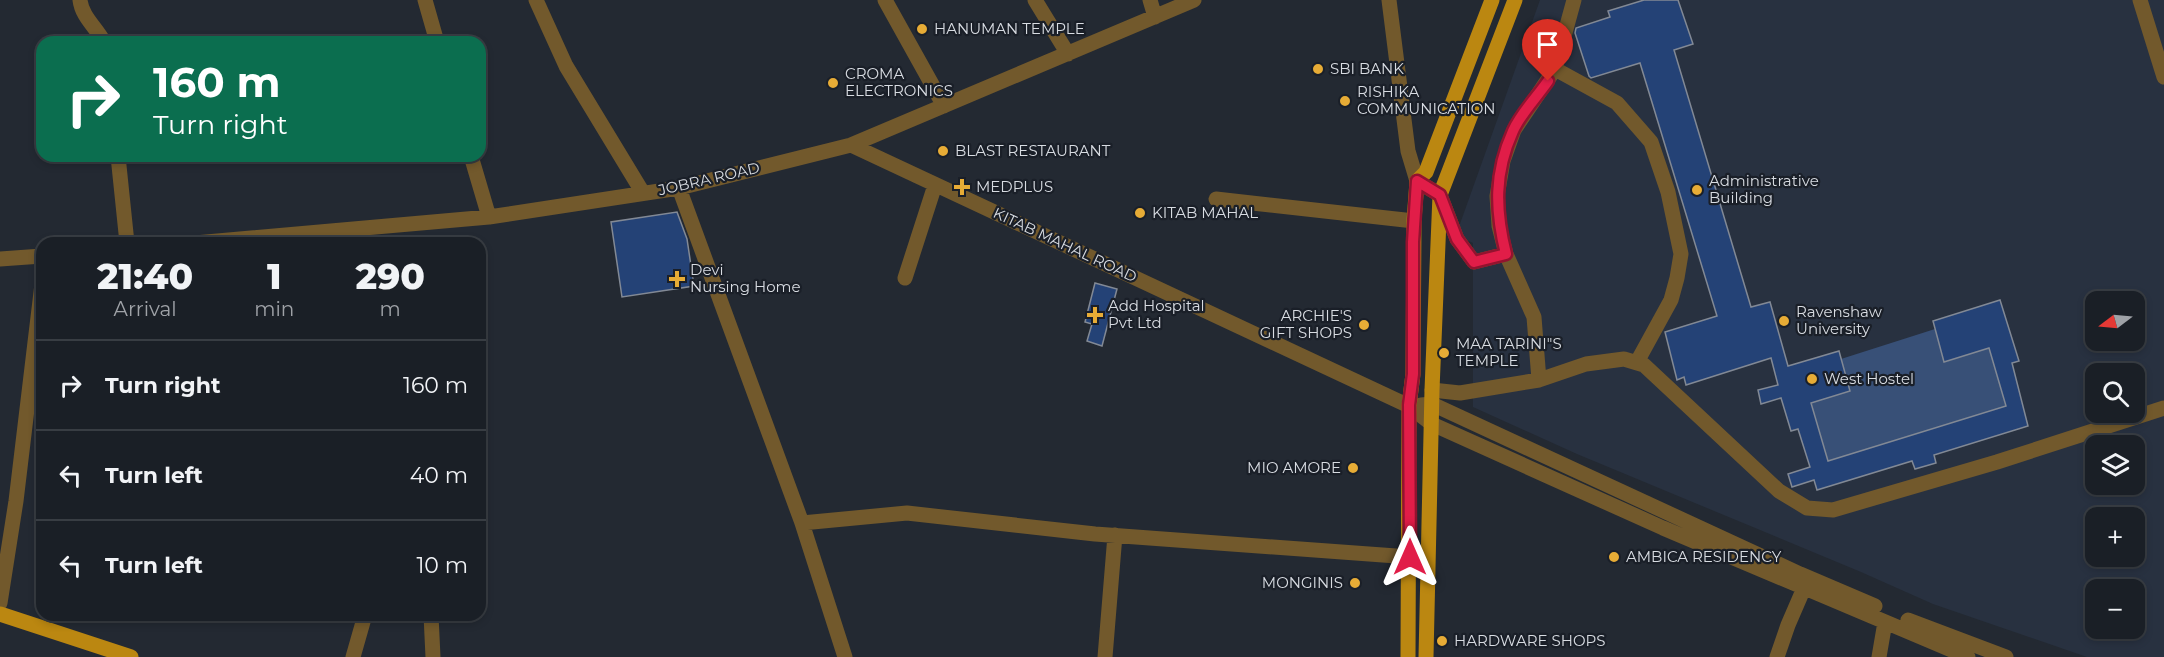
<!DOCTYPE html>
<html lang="en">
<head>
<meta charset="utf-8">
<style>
  :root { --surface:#1a1f26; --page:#272c32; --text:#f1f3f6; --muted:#9fa2a7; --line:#383d43 }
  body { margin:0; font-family:Montserrat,sans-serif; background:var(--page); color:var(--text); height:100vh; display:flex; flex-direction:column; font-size:22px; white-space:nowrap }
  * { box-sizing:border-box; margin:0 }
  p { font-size:20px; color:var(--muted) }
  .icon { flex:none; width:33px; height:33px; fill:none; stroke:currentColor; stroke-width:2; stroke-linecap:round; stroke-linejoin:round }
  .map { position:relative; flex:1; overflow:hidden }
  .drawer { position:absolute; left:36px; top:237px; width:450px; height:384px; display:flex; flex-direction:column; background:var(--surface); border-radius:18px; box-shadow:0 3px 9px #0003,0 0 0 2px var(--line) }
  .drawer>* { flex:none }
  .hud { position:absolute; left:36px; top:36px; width:450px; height:126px; border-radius:18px; box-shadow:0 3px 9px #0003,0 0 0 2px var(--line); background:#0b6e4f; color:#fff; overflow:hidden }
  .needle { width:39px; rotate:254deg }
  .fabs { position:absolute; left:2085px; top:291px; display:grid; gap:12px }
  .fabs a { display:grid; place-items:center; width:60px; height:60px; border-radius:12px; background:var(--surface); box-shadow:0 3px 9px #0003,0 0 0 2px var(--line); font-size:30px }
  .pin { position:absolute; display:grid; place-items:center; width:51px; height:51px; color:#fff; margin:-62px -26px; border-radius:50% 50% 50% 0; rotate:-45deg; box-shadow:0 0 6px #0007 }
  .pin .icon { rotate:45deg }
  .me { position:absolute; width:66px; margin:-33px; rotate:0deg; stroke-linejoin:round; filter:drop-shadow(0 0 4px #0008) }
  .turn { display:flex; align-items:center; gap:21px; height:126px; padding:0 18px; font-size:27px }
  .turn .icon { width:78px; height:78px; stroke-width:2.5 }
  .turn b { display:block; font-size:42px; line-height:51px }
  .eta { display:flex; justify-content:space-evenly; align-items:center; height:102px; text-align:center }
  .eta b { font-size:36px; font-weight:800; line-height:42px }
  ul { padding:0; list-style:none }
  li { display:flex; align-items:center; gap:18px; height:90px; padding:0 18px; border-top:2px solid var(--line) }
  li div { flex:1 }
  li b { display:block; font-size:22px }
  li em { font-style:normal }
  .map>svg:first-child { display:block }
  .built { fill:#283140; fill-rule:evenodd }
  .green { fill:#385077 }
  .building { fill:#244276; stroke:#828995; stroke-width:1.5 }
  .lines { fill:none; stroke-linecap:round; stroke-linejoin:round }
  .minor { stroke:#72592c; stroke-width:15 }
  .major { stroke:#bb8711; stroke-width:15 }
  .route-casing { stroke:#92132f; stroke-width:15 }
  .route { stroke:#e11d48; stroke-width:10 }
  .poi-dot { fill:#e7ac36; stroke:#1a1f28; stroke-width:2 }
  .labels { text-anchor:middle; stroke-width:4.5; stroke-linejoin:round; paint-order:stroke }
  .poi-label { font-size:15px; fill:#d8dce2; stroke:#1a1f28; text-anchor:start }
  .street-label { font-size:15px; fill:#d8dce2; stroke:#1a1f28 }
</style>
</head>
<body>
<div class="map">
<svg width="2164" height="657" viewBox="0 0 2164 657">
  <rect width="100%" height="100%" fill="#232932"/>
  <path class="built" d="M1540,0H2164V657H2087L1933,604L1861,572L1577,454L1473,407V243L1456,235ZM2096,302H2134V340H2096ZM2096,374H2134V412H2096ZM2096,446H2134V484H2096ZM2096,518H2134V556H2096ZM2096,590H2134V628H2096Z"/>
  <path class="green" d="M1935,329L1945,362L1989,348L2006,406L1828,461L1811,403L1850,391L1841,359Z"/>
  <path class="building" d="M1644,0H1678L1693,44L1674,50L1751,307L1770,302L1788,366L1839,351L1850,391L1811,403L1828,461L2006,406L1989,348L1944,362L1933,321L2000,300L2019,361L2012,363L2028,426L1934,455L1936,463L1915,469L1912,461L1817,490L1814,480L1792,487L1788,474L1810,467L1798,429L1791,431L1781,398L1761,404L1758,390L1778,385L1771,358L1686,385L1684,377L1677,380L1665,332L1717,316L1640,63L1591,78L1589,76L1575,33L1576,28L1610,17L1608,11Z
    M677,212L687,239L694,286L622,297L611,222Z
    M1095,283L1117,289L1102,346L1087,341L1092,324L1085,322Z"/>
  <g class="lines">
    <path class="minor" d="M80,0C82,17 96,27 104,42
      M425,0L437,42
      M536,0L566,66L643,193
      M885,0L944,106
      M1035,0L1068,54
      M1150,0L1155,17
      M1389,0L1408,151L1417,181L1440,195L1457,239L1474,262L1506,254
      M2140,0L2164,77
      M1555,69L1617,103L1651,142L1668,192L1681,254L1677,278L1671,300L1637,362
      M851,145L1409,406L1432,424L1663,528L1968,657
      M118,156L127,243
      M471,156L489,217
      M679,188L802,523L845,657
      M1216,199L1414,221
      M195,243L489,217L679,188L851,145L1194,0
      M0,259L42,256
      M905,278L935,185
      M1539,380L1534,317L1506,254L1499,226L1497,196L1503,161L1514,130L1555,69L1574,0
      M1432,390L1460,393L1539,380L1586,364L1624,359L1644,365L1779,491L1807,508L1833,510L1997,462L2164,408
      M1421,405L1432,404L1800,574L1875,606
      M802,523L907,513L1095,534L1410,557
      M0,603L16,501L42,284
      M431,615L433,657
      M1908,620L2006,657
      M353,657L365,615
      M1105,657L1115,535
      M1777,657L1788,625L1804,588
      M1879,657L1885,622"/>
    <path class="major" d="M0,614L131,657
      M1408,657L1409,406L1413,374L1414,221L1417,181L1426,172L1492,0
      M1426,657L1432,390L1440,195L1515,0"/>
  </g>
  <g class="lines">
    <g class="route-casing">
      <path id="route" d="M1410,557L1409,405L1413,374V242L1417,181L1440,195L1457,239L1474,262L1506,254C1495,210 1494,173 1513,131C1521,113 1537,97 1548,81"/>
    </g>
    <use href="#route" class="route"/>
  </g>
  <g class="poi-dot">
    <circle cx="922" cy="29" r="6"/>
    <circle cx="1318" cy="69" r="6"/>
    <circle cx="833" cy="83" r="6"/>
    <circle cx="1345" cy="101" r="6"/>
    <circle cx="943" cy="151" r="6"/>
    <path d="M959 178h6v6h6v6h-6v6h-6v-6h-6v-6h6z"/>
    <circle cx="1697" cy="190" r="6"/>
    <circle cx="1140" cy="213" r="6"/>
    <path d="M674 270h6v6h6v6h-6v6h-6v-6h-6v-6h6z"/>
    <path d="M1092 306h6v6h6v6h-6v6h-6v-6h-6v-6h6z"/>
    <circle cx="1784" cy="321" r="6"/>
    <circle cx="1364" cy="325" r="6"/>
    <circle cx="1444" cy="353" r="6"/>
    <circle cx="1812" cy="379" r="6"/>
    <circle cx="1353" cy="468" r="6"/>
    <circle cx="1614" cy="557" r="6"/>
    <circle cx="1355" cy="583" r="6"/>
    <circle cx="1442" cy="641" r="6"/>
  </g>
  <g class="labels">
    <g class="poi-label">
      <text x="934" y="34">HANUMAN TEMPLE</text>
      <text x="1330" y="74">SBI BANK</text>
      <text x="845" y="79">CROMA<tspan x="845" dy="17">ELECTRONICS</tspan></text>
      <text x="1357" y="97">RISHIKA<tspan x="1357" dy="17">COMMUNICATION</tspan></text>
      <text x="955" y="156">BLAST RESTAURANT</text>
      <text x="1709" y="186">Administrative<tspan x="1709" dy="17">Building</tspan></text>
      <text x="976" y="192">MEDPLUS</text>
      <text x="1152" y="218">KITAB MAHAL</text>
      <text x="690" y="275">Devi<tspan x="690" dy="17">Nursing Home</tspan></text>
      <text x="1108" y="311">Add Hospital<tspan x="1108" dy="17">Pvt Ltd</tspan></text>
      <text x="1796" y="317">Ravenshaw<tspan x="1796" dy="17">University</tspan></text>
      <text x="1352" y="321" text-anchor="end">ARCHIE'S<tspan x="1352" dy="17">GIFT SHOPS</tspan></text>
      <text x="1456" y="349">MAA TARINI"S<tspan x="1456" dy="17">TEMPLE</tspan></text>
      <text x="1824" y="384">West Hostel</text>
      <text x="1341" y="473" text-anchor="end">MIO AMORE</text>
      <text x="1626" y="562">AMBICA RESIDENCY</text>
      <text x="1343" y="588" text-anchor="end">MONGINIS</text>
      <text x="1454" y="646">HARDWARE SHOPS</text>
    </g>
    <g class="street-label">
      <text transform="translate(709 179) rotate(-13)" y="5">JOBRA ROAD</text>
      <text transform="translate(1065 245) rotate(25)" y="5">KITAB MAHAL ROAD</text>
    </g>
  </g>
</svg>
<div class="fabs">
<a><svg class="needle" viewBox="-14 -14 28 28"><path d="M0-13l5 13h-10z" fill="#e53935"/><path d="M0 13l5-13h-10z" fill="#9fa2a7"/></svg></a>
<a><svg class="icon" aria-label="search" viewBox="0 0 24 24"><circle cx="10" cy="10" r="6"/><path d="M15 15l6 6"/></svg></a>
<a><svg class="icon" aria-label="layers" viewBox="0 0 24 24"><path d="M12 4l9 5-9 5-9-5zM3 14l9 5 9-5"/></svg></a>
<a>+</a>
<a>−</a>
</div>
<div class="pin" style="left:1548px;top:81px;background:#d93025"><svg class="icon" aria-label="arrive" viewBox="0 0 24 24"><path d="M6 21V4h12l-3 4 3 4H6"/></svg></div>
<svg class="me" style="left:1410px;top:557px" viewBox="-20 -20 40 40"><path d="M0-17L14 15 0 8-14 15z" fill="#e11d48" stroke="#fff" stroke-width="4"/></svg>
<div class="hud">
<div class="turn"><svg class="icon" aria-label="right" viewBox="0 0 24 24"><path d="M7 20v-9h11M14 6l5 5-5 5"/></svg><div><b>160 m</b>Turn right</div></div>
</div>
<section class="drawer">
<div class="eta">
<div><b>21:40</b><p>Arrival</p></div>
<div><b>1</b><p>min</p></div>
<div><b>290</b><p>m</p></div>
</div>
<ul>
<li><svg class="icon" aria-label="right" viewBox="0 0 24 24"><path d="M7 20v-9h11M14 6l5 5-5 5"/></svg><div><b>Turn right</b></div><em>160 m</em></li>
<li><svg class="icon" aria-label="left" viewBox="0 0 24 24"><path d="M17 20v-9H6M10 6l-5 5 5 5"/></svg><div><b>Turn left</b></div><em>40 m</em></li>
<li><svg class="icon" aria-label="left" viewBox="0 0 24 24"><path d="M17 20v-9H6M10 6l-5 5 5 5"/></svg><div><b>Turn left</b></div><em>10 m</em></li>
</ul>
</section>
</div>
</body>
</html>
